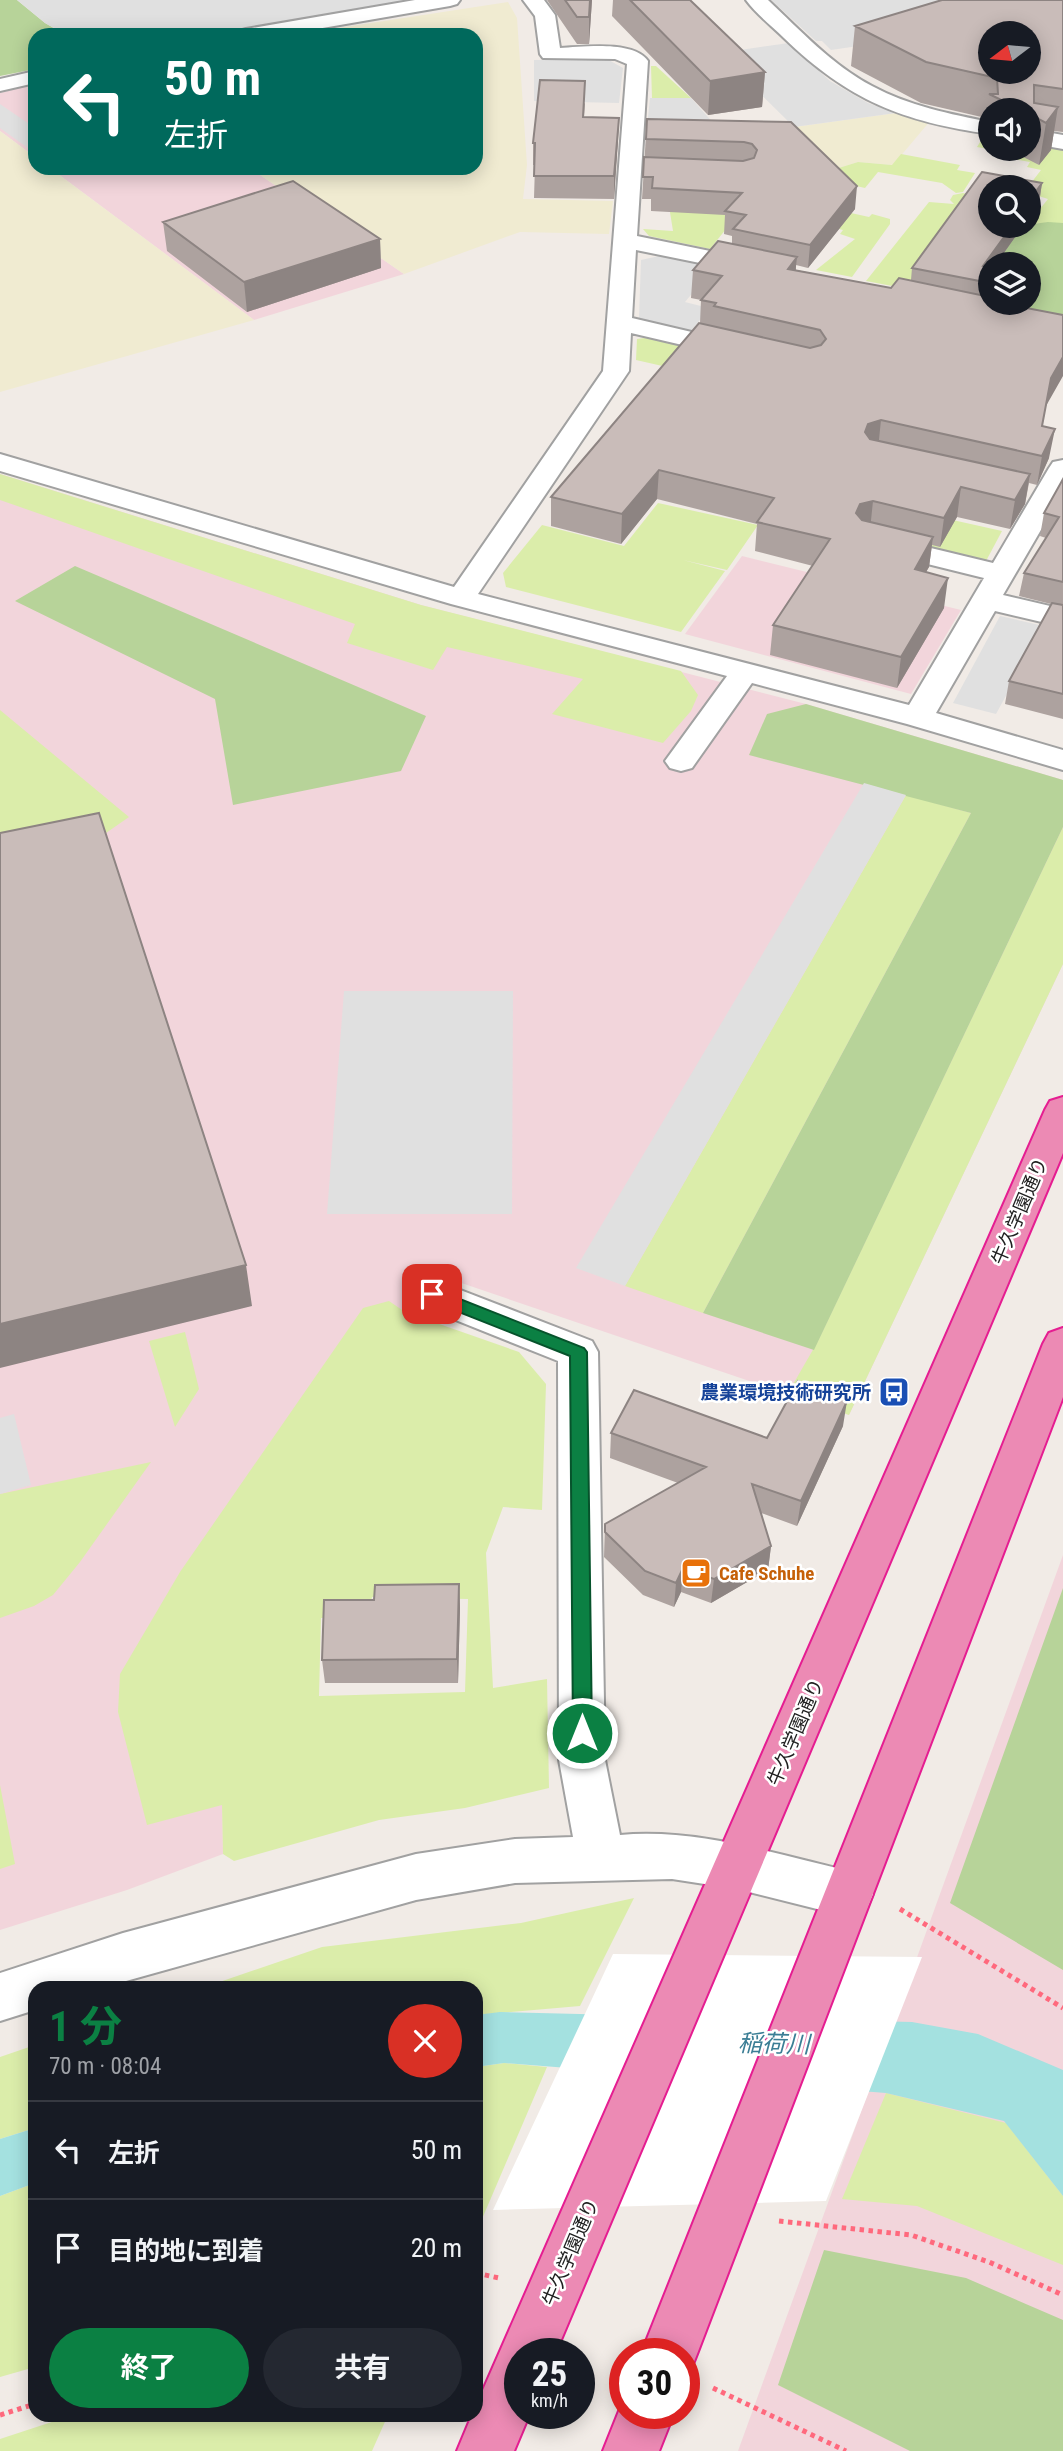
<!DOCTYPE html>
<html lang="ja">
<head>
<meta charset="utf-8">
<style>
  :root { --surface:#171b24; --page:#242831; --text:#f1f3f6; --muted:#9ea1a6; --line:#363941; --accent:#0b8043 }
  body { margin:0; font-family:"Roboto Condensed","Noto Sans JP",sans-serif; background:var(--page); color:var(--text); height:100vh; display:flex; flex-direction:column; font-size:26px; white-space:nowrap }
  * { box-sizing:border-box; margin:0 }
  p { font-size:23px; color:var(--muted) }
  .icon { flex:none; width:38px; height:38px; fill:none; stroke:currentColor; stroke-width:2; stroke-linecap:round; stroke-linejoin:round }
  .map { position:relative; flex:1; overflow:hidden }
  .side { position:absolute; left:28px; top:1981px; width:455px; height:441px; display:flex; flex-direction:column; background:var(--surface); border-radius:21px; box-shadow:0 4px 18px #0003 }
  .side>* { flex:none }
  .banner { position:absolute; left:28px; top:28px; width:455px; height:147px; border-radius:21px; box-shadow:0 4px 18px #0003; background:#00695c; color:#fff; overflow:hidden }
  .needle { width:46px; rotate:254deg }
  .controls { position:absolute; left:978px; top:21px; display:grid; gap:14px }
  .controls a { display:grid; place-items:center; width:63px; height:63px; border-radius:50%; background:var(--surface); box-shadow:0 4px 18px #0003; font-size:35px }
  .speed { position:absolute; left:504px; top:2338px; display:flex; gap:14px; font-size:35px; font-weight:700; text-align:center }
  .speed>* { display:grid; place-content:center; width:91px; height:91px; border-radius:50%; background:var(--surface); box-shadow:0 4px 18px #0003; line-height:1 }
  .speed small { font-size:18px; font-weight:400 }
  .speed .limit { border:10px solid #d22; background:#fff; color:#111 }
  .pin { position:absolute; display:grid; place-items:center; width:60px; height:60px; color:#fff; margin:-30px; border-radius:14px; box-shadow:0 4px 10px #0006 }
  .me { position:absolute; width:77px; margin:-38px; rotate:0deg; stroke-linejoin:round; filter:drop-shadow(0 0 5px #0008) }
  .turn { display:flex; align-items:center; gap:24px; height:147px; padding:0 21px; font-size:32px }
  .turn .icon { width:91px; height:91px; stroke-width:2.5 }
  .turn b { display:block; font-size:49px; line-height:60px }
  .round { display:grid; place-items:center; flex:none; width:74px; height:74px; border-radius:37px; background:var(--page) }
  .summary { display:flex; align-items:center; justify-content:space-between; height:119px; padding:0 21px }
  h1 { font-size:42px; font-weight:700; line-height:52px; color:var(--accent) }
  .action { display:flex; gap:14px; margin-top:auto; padding:14px 21px }
  .action a { flex:1; height:80px; border-radius:42px; background:var(--accent); color:#fff; font-size:28px; font-weight:700; line-height:80px; text-align:center }
  .action a+a { background:var(--page); color:var(--text) }
  ul { padding:0; list-style:none }
  li { display:flex; align-items:center; gap:21px; height:98px; padding:0 21px; border-top:2px solid var(--line) }
  li div { flex:1 }
  li b { display:block; font-size:26px }
  li em { font-style:normal }
  .map>svg:first-child { display:block }
  .commercial { fill:#f2d5db }
  .farmland { fill:#f0ebd1 }
  .grass { fill:#dbedaa; fill-rule:evenodd }
  .forest { fill:#b7d399 }
  .parking { fill:#e0e0e0 }
  .water { fill:#a4e1e0 }
  .pier { fill:#fff }
  .lines { fill:none; stroke-linecap:round; stroke-linejoin:round }
  .minor-casing { stroke:#a1a1a1; stroke-width:4 }
  .highway-casing { stroke:#e51d91; stroke-width:4 }
  .path { stroke:#ff697d; stroke-width:5; stroke-dasharray:4.5 4.5; stroke-linecap:butt }
  .minor { fill:#fff; fill-rule:evenodd }
  .highway { fill:#ec8ab4; fill-rule:evenodd }
  .wall { fill:#ada29f }
  .shaded-wall { fill:#8d8482 }
  .building { fill:#c9bcb9; stroke:#8d8482; stroke-width:2; fill-rule:evenodd }
  .route { fill:#0b8043; stroke:#07532c; stroke-width:2 }
  .labels { text-anchor:middle; stroke-width:5; stroke-linejoin:round; paint-order:stroke }
  .street-label { font-size:19px; fill:#202020; stroke:#fff }
  .transit-label { font-size:19px; font-weight:bold; fill:#164399; stroke:#fff; text-anchor:end }
  .food-label { font-size:19px; font-weight:bold; fill:#c56008; stroke:#fff; text-anchor:start }
  .near-water-label { font-size:24px; font-style:italic; fill:#3b7e95; stroke:#fff }
</style>
</head>
<body>
<div class="map">
<svg width="1063" height="2451" viewBox="0 0 1063 2451">
  <rect width="100%" height="100%" fill="#f1ebe6"/>
  <path class="commercial" d="M35,84V157L0,131V93Z
    M50,168H250L404,274L254,320Z
    M0,474L421,605L806,704L1063,780V964L849,1415L429,1272L405,1312L222,1766L223,1854L127,1890L0,1930Z
    M742,556L961,610L911,694L685,634Z
    M1063,1555V2451H738L940,1894Z"/>
  <path class="farmland" d="M508,2L517,18L527,165L523,199L613,201L609,234L520,232L404,274L250,168H476V35H293Z
    M896,113L931,120L893,165L858,162L813,176L773,130Z
    M0,131L35,157V168H50L254,320L0,392Z"/>
  <path class="grass" d="M651,66H656L691,98H652Z
    M985,134L990,135V149H1029V142L1063,149V223L1029,224V214L1035,215L1048,199L1029,193L1028,187L1041,170L1027,167L1030,162L1013,159L1016,154L977,147Z
    M901,154L960,165L957,170L975,173L963,192L956,193L942,183L878,172L865,188L813,176L858,162L892,165Z
    M963,193L984,198L908,289L866,281L929,202L954,204L950,200L953,195Z
    M669,206L742,209L710,249L649,236L643,229L673,231Z
    M851,213L869,217L872,214L890,219V224L852,277L816,270L855,239L840,234L843,230L835,228Z
    M652,337L734,354L711,377L636,360L637,339Z
    M0,474L421,605L681,671L698,695L691,711L663,743L552,714L583,679L447,647L433,670L347,643L355,624L0,500Z
    M658,503L758,525L727,570L683,560L725,571L681,632L506,587L503,573L542,525L624,546Z
    M881,504L1002,531L986,561L864,533Z
    M0,710L129,817L60,865L0,877Z
    M906,795L971,813L703,1313L625,1286Z
    M1063,827V964L849,1415L788,1393L818,1341Z
    M389,1301L405,1312L519,1352L546,1384L542,1510L503,1507L486,1553L493,1688L547,1679L549,1788L465,1808L379,1820L234,1861L223,1854L222,1805L147,1825L118,1712L120,1674L180,1572L363,1308ZM372,1597L468,1599L465,1692L319,1696L321,1618L368,1616Z
    M185,1332L199,1389L175,1427L149,1341Z
    M151,1462L80,1562L53,1595L34,1606L0,1618V1494Z
    M0,1785L15,1864L0,1869Z
    M634,1898L580,2006L476,2015V1988H202L322,1947L521,1923Z
    M35,2045V2128L0,2139V2057Z
    M504,2063L547,2067L476,2233V2067Z
    M886,2093L1006,2123L1063,2196V2265L917,2206L842,2199Z
    M35,2183V2367L0,2377V2196Z
    M73,2415H388L372,2451H0V2439Z"/>
  <path class="forest" d="M0,0H17L45,23L66,35H35V69L0,76Z
    M1048,222L1063,223V320L1013,308L1015,303H1029V264H990L971,281L1018,226Z
    M75,566L426,716L401,771L233,805L215,699L15,601Z
    M806,704L1063,780V827L814,1350L703,1313L971,813L749,755L767,714Z
    M1063,1588V1970L950,1903Z
    M824,2250L966,2278L1063,2320V2451H910L778,2385Z"/>
  <path class="parking" d="M17,0H420L216,35H66L45,23Z
    M771,0H944L1000,87L899,40L831,50L822,41H816Z
    M789,43L830,81L868,103L896,113L794,127L719,53Z
    M607,59L623,68L619,103L534,101V60Z
    M650,98H691L724,135L645,146Z
    M0,104L35,128V153L0,128Z
    M659,256L715,266L685,302L709,308L690,333L644,325L639,318L641,260Z
    M1000,616L1044,626L996,714L953,703Z
    M864,783L906,795L625,1286L576,1268Z
    M344,991H513L512,1214H327Z
    M14,1414L31,1485L0,1494V1418Z"/>
  <path class="water" d="M500,2012L912,2022L978,2034L1063,2070V2196L1004,2121L886,2093L504,2063L476,2067V2015Z
    M35,2128V2183L0,2196V2139Z"/>
  <path class="pier" d="M613,1954L922,1957L826,2201L493,2210Z"/>
  <g class="lines">
    <g class="minor-casing">
      <path id="minor" d="M415,0H460L457,4L450,6L282,35H236L239,31L246,29Z
        M523,0H544L555,15L560,48C583,47 633,40 648,61L637,236L754,260L763,262L766,267L763,272L754,274L636,250L632,318L747,345L751,350L747,355L738,358L631,333L629,371L478,594L909,705L984,578L871,550L867,544L871,538L881,536L993,563L1049,468L1053,462L1063,460V492L1003,595L1063,609V627L995,611L936,713L1063,750V770L907,724L752,683L692,768L681,771L670,768L665,761L727,676L451,604L0,471V454L454,587L603,371L627,64L615,59L543,58L540,54L535,16Z
        M746,0H768C800,30 832,65 872,86C909,106 950,114 990,122V134C903,122 848,100 784,38C772,26 756,14 746,0Z
        M35,71V83L0,91V79Z
        M1029,129L1063,135V149L1029,143Z
        M432,1279L592,1341L598,1352L605,1760L620,1835C697,1828 775,1854 849,1871L866,1878L873,1894L866,1910L849,1917L737,1889L672,1879L515,1883L416,1900L101,1988H35V2010L0,2021V1973L123,1933L416,1854L515,1839L573,1837L559,1760L558,1361L418,1305L412,1294L418,1283Z"/>
    </g>
    <g class="highway-casing">
      <path id="highway" d="M1063,1097V1153L555,2354H520V2413H530L514,2451H457L472,2415H476V2406L1045,1110L1050,1101Z
        M1063,1328V1397L697,2354L689,2374L684,2375V2354H641L1043,1344L1049,1333Z
        M625,2396V2413H674L659,2451H603Z"/>
    </g>
    <path class="path" d="M900,1909L1063,2008
      M779,2221L911,2235L989,2262L1063,2295
      M476,2273L499,2278
      M713,2388L846,2451
      M0,2415L35,2404"/>
    <use href="#minor" class="minor"/>
    <use href="#highway" class="highway"/>
  </g>
  <path class="wall" d="M547,0H592L589,44H577Z
    M613,0H690L765,72L762,107L708,115L612,16Z
    M1063,0V132L1054,131L1051,150L1039,165L1008,149H1029V110H990V139L983,136L986,118L921,103L851,66L855,26Z
    M585,103L584,117L619,118L614,199L534,198L535,165H533V143Z
    M647,119L791,122L855,209L808,268L796,265V270L891,288L911,280L912,268L1042,183L1039,203L996,264H990V303H1011L1009,305L1046,406L1042,426L1049,458L1037,485L1029,483L1025,504L1010,529L957,517L940,547L932,545L929,567L926,572L944,608L897,688L770,655L773,625L813,566L755,551L757,524L657,499L621,544L551,526V497L700,323L701,300L691,298L693,270L732,244V236L724,234L725,215L651,211V199H642Z
    M163,222L380,239L381,268L247,312L167,251Z
    M1063,479V719L1005,704L1009,681L1051,604L1019,596L1024,573L1046,538L1040,536L1044,513Z
    M843,1426L797,1526L761,1513L771,1546L768,1570L711,1603L681,1592L674,1607L643,1595L604,1557L605,1524L678,1483L610,1458L611,1433L767,1438Z
    M459,1584L460,1608L458,1683H325L322,1660L374,1600Z"/>
  <path class="shaded-wall" d="M590,0H592L589,44V17Z
    M765,72L762,107L708,115L710,81Z
    M1058,107L1051,150L1039,165L1046,123Z
    M619,118L618,141L614,199V176Z
    M1042,183L1039,203L1029,217V201Z
    M857,186L855,209L808,268L810,245Z
    M1012,226H1023L996,264H990V272L983,266Z
    M380,239L381,268L247,312L244,282Z
    M797,257L794,285L788,269Z
    M1063,357V376L1046,406L1037,455L1051,378Z
    M881,420L878,449L865,432L868,424Z
    M1055,429L1049,458L1037,485L1042,456Z
    M659,470L657,499L621,544L622,514Z
    M1030,474L1025,504L1010,529L1015,500Z
    M961,487L957,517L940,547L944,518Z
    M873,501L870,530L856,513L860,504Z
    M933,537L929,567L910,599L915,569Z
    M948,578L944,608L897,688L901,657Z
    M246,1265L252,1306L0,1368V1324Z
    M847,1401L843,1426L797,1526L801,1501Z
    M771,1546L768,1570L711,1603L714,1579Z
    M683,1568L681,1592L674,1607L676,1583Z
    M459,1584L460,1608L458,1683L457,1659Z"/>
  <path class="building" d="M565,0H590L589,17H577Z
    M630,0H690L765,72L710,81Z
    M942,0H1063V89L1034,85V103L1058,107L1046,123L1029,114V110H1022L989,94H998L997,78L926,62L855,26ZM990,33H1029V72H990Z
    M540,80L585,81L583,117L619,118L614,176H534L535,143H533Z
    M647,119L791,122L857,186L810,245L733,229L746,215L725,211L742,193L652,188L653,177H643L644,157L743,161L754,158L757,150L752,144L744,142L646,139Z
    M982,172L1042,183L1029,201V187H990V226H1012L983,266L990,267V283L912,268Z
    M293,181L380,239L244,282L163,222Z
    M718,241L797,257L788,269L891,288L899,278L990,297V303H1000L1063,315V357L1051,378L1042,426L1055,429L1042,456L881,420L868,424L865,432L870,439L1030,474L1015,500L961,487L944,518L873,501L860,504L856,513L862,520L933,537L915,569L948,578L901,657L773,625L830,539L757,522L774,498L659,470L622,514L551,497L699,323L810,348L821,345L826,339L820,330L714,306L716,303L701,300L722,276L693,270Z
    M1063,479V582L1024,573L1059,517L1044,513Z
    M1052,603L1063,605V694L1009,681Z
    M99,813L246,1265L0,1324V833Z
    M798,1381L847,1401L801,1501L752,1484L771,1546L714,1579L683,1568L676,1583L645,1571L605,1532V1524L706,1467L611,1433L634,1390L767,1438Z
    M459,1584L457,1659L322,1660L324,1600H374L375,1585Z"/>
  <path class="route" d="M432,1288L584,1348L587,1352L592,1733L589,1739L582,1742L575,1739L573,1733L570,1356L426,1299L424,1294L426,1290Z"/>
  <defs>
    <g id="bus-square" transform="scale(1.575)"><rect x="-9" y="-9" width="18" height="18" rx="4" fill="#1a4fb4" stroke="#fff"/><path d="M-5-6H5V4H4V6H2V4H-2V6H-4V4H-5ZM-3.5-4V0h7V-4ZM-3.5 1.2v1.5H-2V1.2ZM2 1.2v1.5H3.5V1.2Z" fill="#fff"/></g>
    <g id="cafe-square" transform="scale(1.575)"><rect x="-9" y="-9" width="18" height="18" rx="4" fill="#e8710a" stroke="#fff"/><path d="M-5.5-4.5H6V0H3Q3 3.5 0 3.5H-2.5Q-5.5 3.5-5.5 0ZM3-3.2v2h1.7v-2ZM-6 4.5H4V6H-6Z" fill="#fff"/></g>
  </defs>
  <g fill-rule="evenodd">
    <use href="#bus-square" x="894" y="1392"/>
    <use href="#cafe-square" x="696" y="1573"/>
  </g>
  <g class="labels">
    <g class="street-label">
      <text transform="translate(1019 1211) rotate(-67)" y="7">牛久学園通り</text>
      <text transform="translate(795 1732) rotate(-67)" y="7">牛久学園通り</text>
      <text transform="translate(570 2252) rotate(-67)" y="7">牛久学園通り</text>
    </g>
    <g class="transit-label">
      <text x="871" y="1399">農業環境技術研究所</text>
    </g>
    <g class="food-label">
      <text x="719" y="1580">Cafe Schuhe</text>
    </g>
    <g class="near-water-label">
      <text transform="translate(774 2044) rotate(1)" y="8">稲荷川</text>
    </g>
  </g>
</svg>
<div class="controls">
<a><svg class="needle" viewBox="-14 -14 28 28"><path d="M0-13l5 13h-10z" fill="#e53935"/><path d="M0 13l5-13h-10z" fill="#9ea1a6"/></svg></a>
<a><svg class="icon" aria-label="sound" viewBox="0 0 24 24"><path d="M4 9h4l5-4v14l-5-4H4zM17 9q2 3 0 6"/></svg></a>
<a><svg class="icon" aria-label="search" viewBox="0 0 24 24"><circle cx="10" cy="10" r="6"/><path d="M15 15l6 6"/></svg></a>
<a><svg class="icon" aria-label="layers" viewBox="0 0 24 24"><path d="M12 4l9 5-9 5-9-5zM3 14l9 5 9-5"/></svg></a>
</div>
<div class="speed"><div>25<small>km/h</small></div><div class="limit">30</div></div>
<div class="pin" style="left:432px;top:1294px;background:#d93025"><svg class="icon" aria-label="arrive" viewBox="0 0 24 24"><path d="M6 21V4h12l-3 4 3 4H6"/></svg></div>
<svg class="me" style="left:582px;top:1733px" viewBox="-20 -20 40 40"><circle r="17" fill="#0b8043" stroke="#fff" stroke-width="3"/><path d="M0-11L8 9 0 5-8 9z" fill="#fff"/></svg>
<div class="banner">
<div class="turn"><svg class="icon" aria-label="left" viewBox="0 0 24 24"><path d="M17 20v-9H6M10 6l-5 5 5 5"/></svg><div><b>50 m</b>左折</div></div>
</div>
<section class="side">
<div class="summary"><div><h1>1 分</h1><p>70 m · 08:04</p></div><a class="round" style="background:#d93025;color:#fff"><svg class="icon" aria-label="close" viewBox="0 0 24 24"><path d="M6 6l12 12M18 6L6 18"/></svg></a></div>
<ul>
<li><svg class="icon" aria-label="left" viewBox="0 0 24 24"><path d="M17 20v-9H6M10 6l-5 5 5 5"/></svg><div><b>左折</b></div><em>50 m</em></li>
<li><svg class="icon" aria-label="arrive" viewBox="0 0 24 24"><path d="M6 21V4h12l-3 4 3 4H6"/></svg><div><b>目的地に到着</b></div><em>20 m</em></li>
</ul>
<div class="action"><a>終了</a><a>共有</a></div>
</section>
</div>
</body>
</html>
